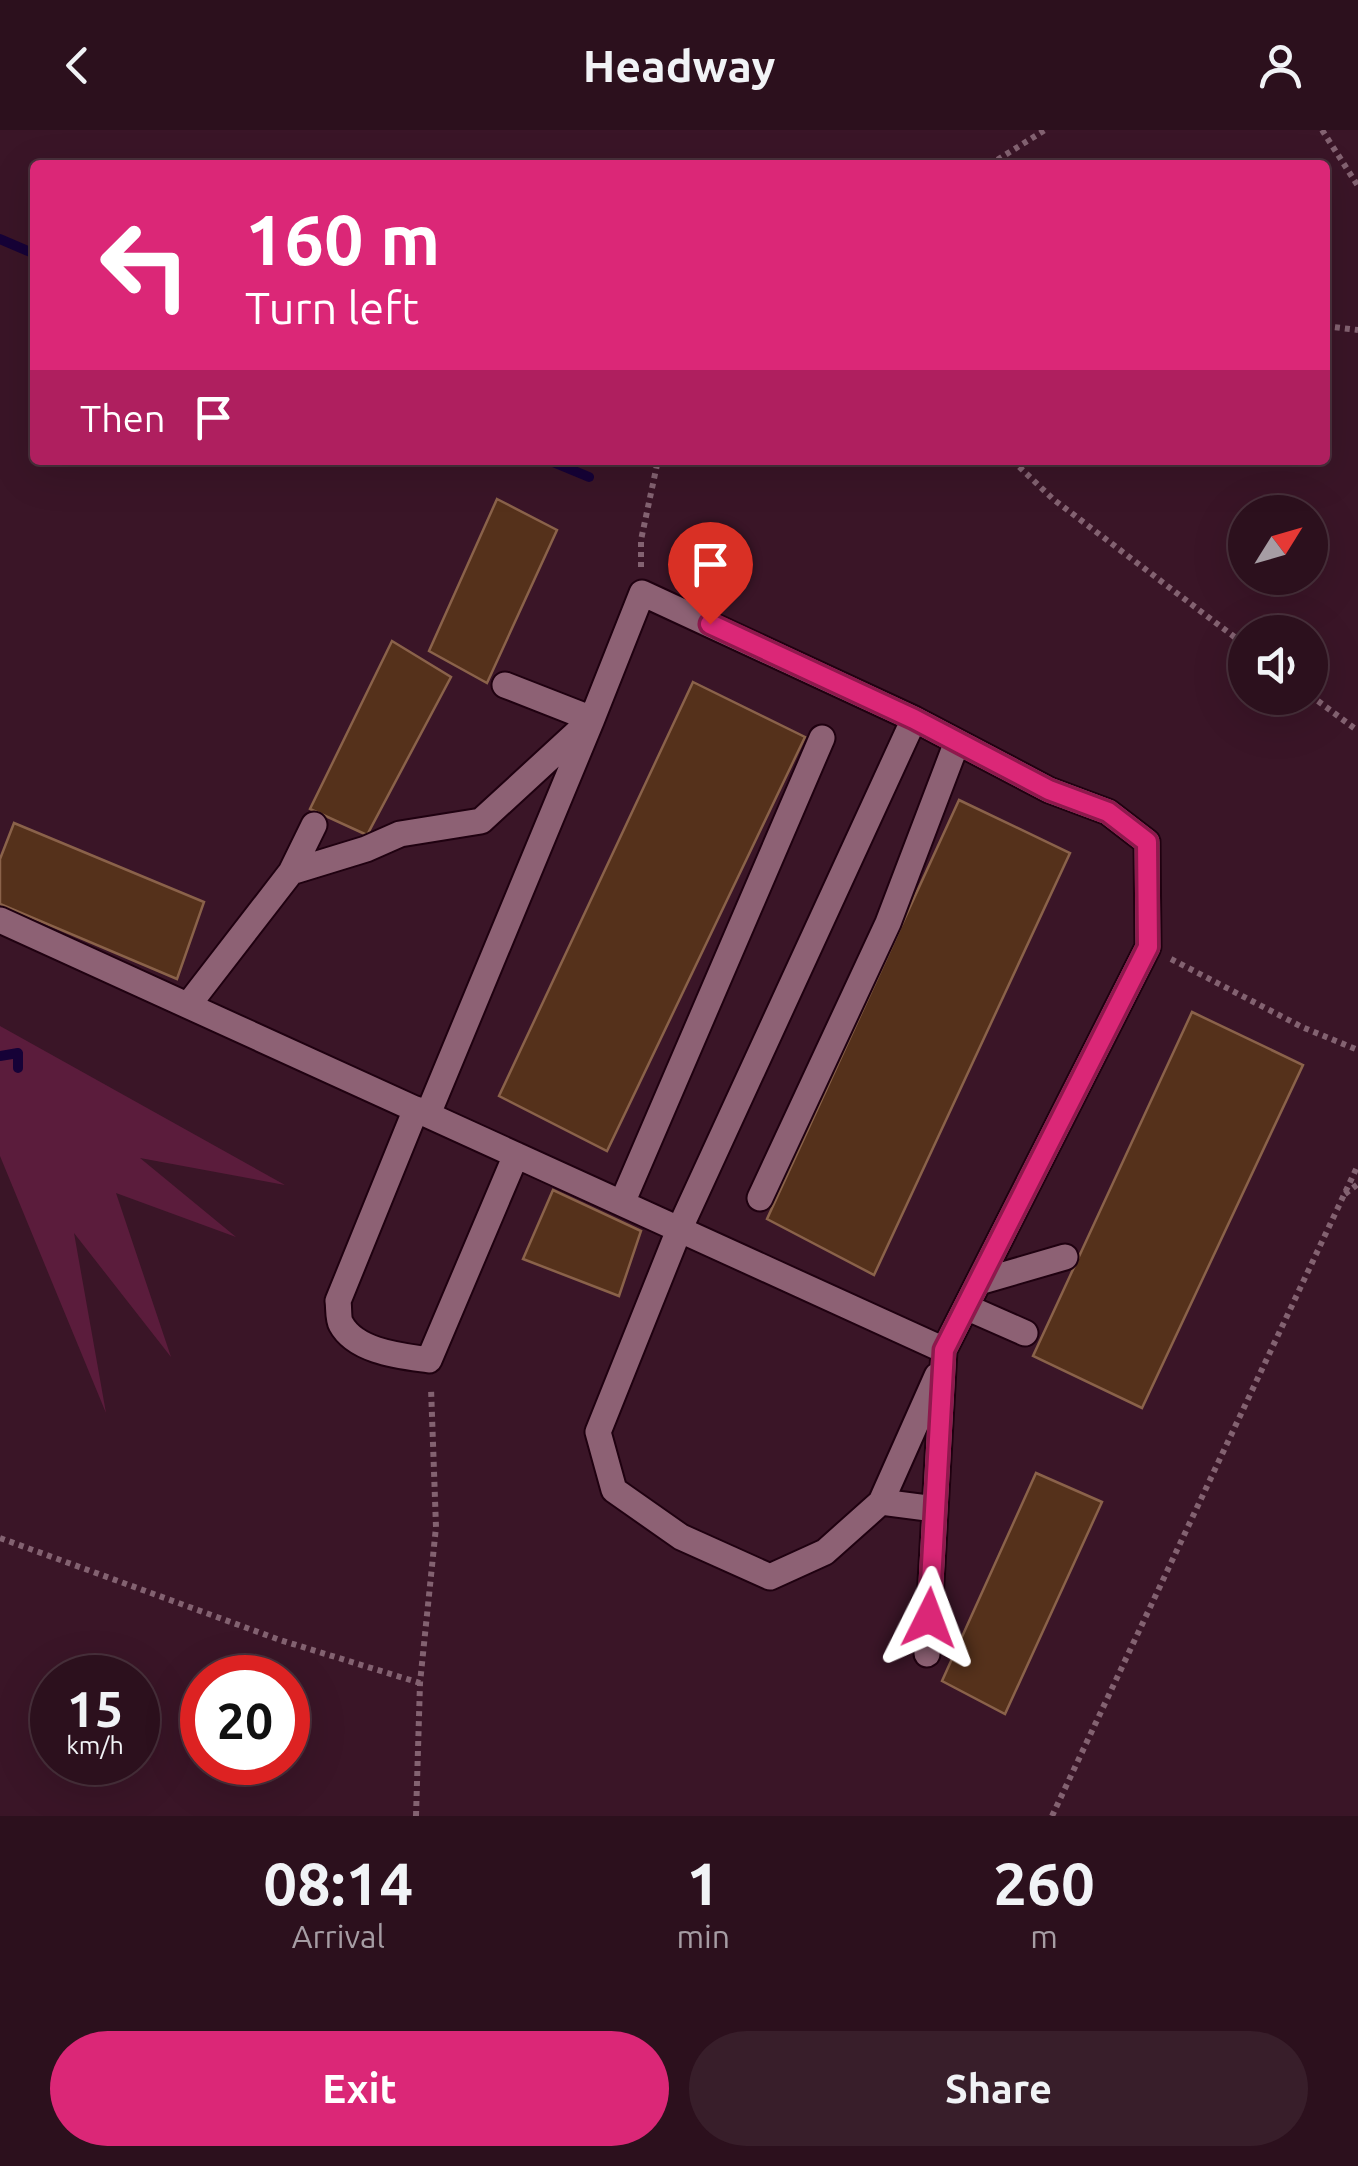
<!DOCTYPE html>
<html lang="en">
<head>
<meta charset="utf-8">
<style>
  :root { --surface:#2c101d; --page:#381e2a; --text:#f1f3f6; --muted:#a69da4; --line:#48303b; --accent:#db2777 }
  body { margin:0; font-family:Ubuntu,sans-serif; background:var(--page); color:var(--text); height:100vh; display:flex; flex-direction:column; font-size:38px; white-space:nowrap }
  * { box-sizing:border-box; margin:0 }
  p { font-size:32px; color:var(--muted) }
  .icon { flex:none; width:55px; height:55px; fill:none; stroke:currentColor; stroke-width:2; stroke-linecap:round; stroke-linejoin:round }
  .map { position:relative; height:1686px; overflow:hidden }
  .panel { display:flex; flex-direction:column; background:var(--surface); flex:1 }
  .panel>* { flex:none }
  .banner { position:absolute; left:30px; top:30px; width:1300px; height:305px; border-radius:10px; box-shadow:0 10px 40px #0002,0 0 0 2px var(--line); background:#db2777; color:#fff; overflow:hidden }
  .needle { width:65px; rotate:53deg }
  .fabs { position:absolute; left:1228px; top:365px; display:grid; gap:20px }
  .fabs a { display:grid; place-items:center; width:100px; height:100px; border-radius:50%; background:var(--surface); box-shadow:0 10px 40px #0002,0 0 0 2px var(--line); font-size:50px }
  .speed { position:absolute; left:30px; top:1525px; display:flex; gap:20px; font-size:50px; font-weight:700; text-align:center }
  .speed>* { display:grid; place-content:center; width:130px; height:130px; border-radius:50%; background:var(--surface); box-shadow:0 10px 40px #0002,0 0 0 2px var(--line); line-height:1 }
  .speed small { font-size:25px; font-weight:400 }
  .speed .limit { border:15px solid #d22; background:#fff; color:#111 }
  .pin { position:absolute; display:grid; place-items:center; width:85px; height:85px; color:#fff; margin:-102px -42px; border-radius:50% 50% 50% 0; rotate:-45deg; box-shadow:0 0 10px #0007 }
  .pin .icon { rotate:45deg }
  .me { position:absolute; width:110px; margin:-55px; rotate:3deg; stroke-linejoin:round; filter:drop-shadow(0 0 8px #0008) }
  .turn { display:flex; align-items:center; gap:35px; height:210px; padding:0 50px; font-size:45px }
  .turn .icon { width:130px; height:130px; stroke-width:2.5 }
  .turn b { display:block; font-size:70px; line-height:85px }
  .then { display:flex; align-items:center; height:95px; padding:0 50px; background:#0003; gap:20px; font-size:38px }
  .eta { display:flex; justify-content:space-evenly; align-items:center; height:170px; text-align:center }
  .eta b { font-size:60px; font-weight:700; line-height:70px }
  .action { display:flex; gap:20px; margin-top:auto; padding:20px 50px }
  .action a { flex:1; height:115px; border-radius:60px; background:var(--accent); color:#fff; font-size:40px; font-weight:700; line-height:115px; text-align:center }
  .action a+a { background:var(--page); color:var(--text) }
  header { display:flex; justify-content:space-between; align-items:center; height:130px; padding:0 50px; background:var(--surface); font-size:45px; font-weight:700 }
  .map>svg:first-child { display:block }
  .green { fill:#5b1c3c }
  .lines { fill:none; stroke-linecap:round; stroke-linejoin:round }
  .stream { stroke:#160237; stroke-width:10 }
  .building { fill:#55311b; stroke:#8a624a; stroke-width:2.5 }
  .minor-casing { stroke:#1f0110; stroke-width:29 }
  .path { stroke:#836271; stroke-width:6; stroke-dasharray:5 5; stroke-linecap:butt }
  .minor { stroke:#8d6174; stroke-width:25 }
  .route-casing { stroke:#8e194d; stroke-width:25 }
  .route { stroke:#db2777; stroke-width:18 }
</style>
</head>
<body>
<header><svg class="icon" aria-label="back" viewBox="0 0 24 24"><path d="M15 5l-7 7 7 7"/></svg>Headway<svg class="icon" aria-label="person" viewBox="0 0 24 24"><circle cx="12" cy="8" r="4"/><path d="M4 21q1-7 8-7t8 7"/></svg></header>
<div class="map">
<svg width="1358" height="1686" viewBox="0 0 1358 1686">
  <rect width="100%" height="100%" fill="#3a1527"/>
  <path class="green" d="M0,896L285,1055L140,1028L236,1107L116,1063L171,1227L74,1103L106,1283L0,1026Z"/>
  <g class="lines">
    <path class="stream" d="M0,109L35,124
      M548,330L589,347
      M0,926L18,923V938"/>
  </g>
  <path class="building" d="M497,369L557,400L487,553L429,521Z
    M392,511L451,547L367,705L310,679Z
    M693,552L805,607L607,1021L499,966Z
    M959,670L1070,723L874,1145L767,1089Z
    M14,693L204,772L177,849L0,774V729Z
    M1192,882L1303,935L1142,1278L1033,1226Z
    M553,1060L641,1101L619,1166L523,1129Z
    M1036,1343L1102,1372L1005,1584L942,1551Z"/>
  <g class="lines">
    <g class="minor-casing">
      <path id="minor" d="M914,589L679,1100L598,1302L614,1360L681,1407L770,1447L825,1422L881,1372L937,1246
        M291,742L314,695
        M0,790L944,1220L927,1524
        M189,874L291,742L366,719L400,704L481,691L592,589L642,463L914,589L1049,660L1108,682L1147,712L1148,817L944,1220
        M416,979L338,1171C339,1177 338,1189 341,1194C356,1222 402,1226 429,1230L516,1025
        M428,984L592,589L505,555
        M760,1068L888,793L957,612
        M622,1073L822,608
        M979,1152L1065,1127
        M966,1177L1025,1203
        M881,1372L935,1379"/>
    </g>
    <path class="path" d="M1322,0L1358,56
      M989,35L1045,0
      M1325,196L1358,200
      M1012,330L1053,369L1245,515
      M641,437V410L658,330
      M1310,565L1358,601
      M1171,829L1302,897L1358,920
      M1345,1064L1358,1054
      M0,1408L280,1510L420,1553
      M416,1686L420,1553L436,1397L431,1258
      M1052,1686L1358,1035"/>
    <use href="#minor" class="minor"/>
  </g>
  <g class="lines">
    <g class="route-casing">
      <path id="route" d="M710,494L914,589L1049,660L1108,682L1147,712L1148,817L944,1220L929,1488"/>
    </g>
    <use href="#route" class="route"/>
  </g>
</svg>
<div class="fabs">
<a><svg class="needle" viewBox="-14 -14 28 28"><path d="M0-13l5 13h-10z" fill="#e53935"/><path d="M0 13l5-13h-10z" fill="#a69da4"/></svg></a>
<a><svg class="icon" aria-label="sound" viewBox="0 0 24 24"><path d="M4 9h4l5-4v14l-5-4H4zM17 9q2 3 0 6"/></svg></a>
</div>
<div class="speed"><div>15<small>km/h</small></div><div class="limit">20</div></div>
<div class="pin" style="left:710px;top:494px;background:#d93025"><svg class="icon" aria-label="arrive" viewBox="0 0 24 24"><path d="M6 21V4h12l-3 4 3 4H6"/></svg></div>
<svg class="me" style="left:929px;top:1488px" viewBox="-20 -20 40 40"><path d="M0-17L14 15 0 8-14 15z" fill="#db2777" stroke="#fff" stroke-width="4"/></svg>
<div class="banner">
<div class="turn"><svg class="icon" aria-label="left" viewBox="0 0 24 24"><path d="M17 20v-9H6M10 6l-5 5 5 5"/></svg><div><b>160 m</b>Turn left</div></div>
<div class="then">Then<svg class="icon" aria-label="arrive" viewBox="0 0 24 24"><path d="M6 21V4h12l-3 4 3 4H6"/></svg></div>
</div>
</div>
<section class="panel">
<div class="eta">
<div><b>08:14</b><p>Arrival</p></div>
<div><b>1</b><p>min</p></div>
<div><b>260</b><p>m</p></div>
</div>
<div class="action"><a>Exit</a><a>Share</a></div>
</section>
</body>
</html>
